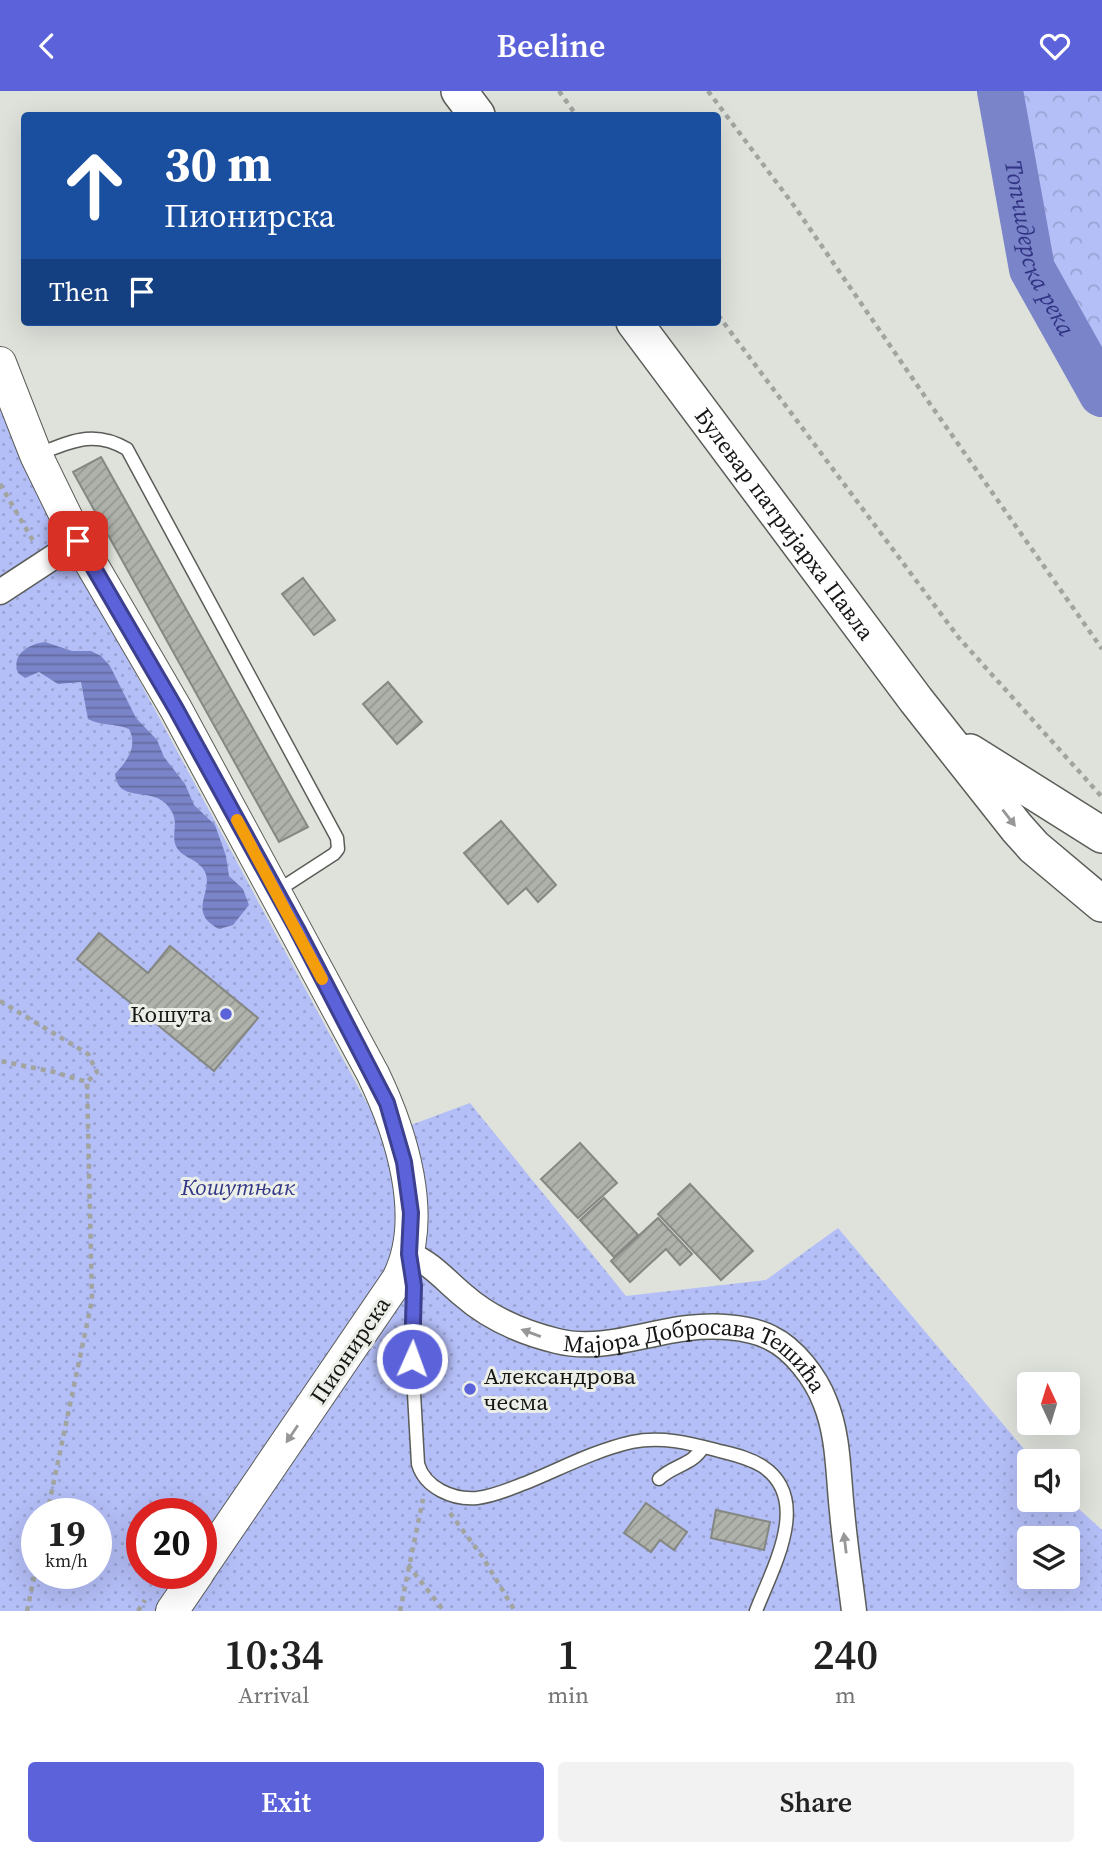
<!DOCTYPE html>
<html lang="en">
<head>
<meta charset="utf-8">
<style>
  :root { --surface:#fff; --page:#f2f2f2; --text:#222; --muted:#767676; --accent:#5c62da }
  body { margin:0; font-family:"Source Serif 4",serif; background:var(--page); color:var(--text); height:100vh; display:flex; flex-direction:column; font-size:26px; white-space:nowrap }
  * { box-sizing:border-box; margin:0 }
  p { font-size:23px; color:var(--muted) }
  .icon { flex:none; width:38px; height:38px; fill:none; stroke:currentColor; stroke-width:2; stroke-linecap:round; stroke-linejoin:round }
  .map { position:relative; height:1520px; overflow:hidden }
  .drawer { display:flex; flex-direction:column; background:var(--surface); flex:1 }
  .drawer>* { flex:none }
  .banner { position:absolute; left:21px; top:21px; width:700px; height:214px; border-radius:7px; box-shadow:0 7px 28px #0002; background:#1a4fa0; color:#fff; overflow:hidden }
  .needle { width:46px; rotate:356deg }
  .tools { position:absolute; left:1017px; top:1281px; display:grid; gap:14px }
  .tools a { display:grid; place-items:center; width:63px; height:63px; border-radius:7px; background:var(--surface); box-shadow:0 7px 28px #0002; font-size:35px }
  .speed { position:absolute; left:21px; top:1407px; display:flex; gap:14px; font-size:35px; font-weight:700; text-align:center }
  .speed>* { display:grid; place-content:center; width:91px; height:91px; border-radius:50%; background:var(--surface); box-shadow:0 7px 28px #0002; line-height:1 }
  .speed small { font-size:18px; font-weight:400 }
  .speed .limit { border:10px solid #d22; background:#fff; color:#111 }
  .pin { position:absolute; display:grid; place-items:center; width:60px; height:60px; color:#fff; margin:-30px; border-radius:14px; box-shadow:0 4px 10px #0006 }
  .me { position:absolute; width:77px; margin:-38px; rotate:2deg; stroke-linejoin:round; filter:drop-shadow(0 0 5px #0008) }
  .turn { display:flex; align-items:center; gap:24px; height:147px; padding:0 28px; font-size:32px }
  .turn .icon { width:91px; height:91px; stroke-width:2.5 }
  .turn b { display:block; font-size:49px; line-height:60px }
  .then { display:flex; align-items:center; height:66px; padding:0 28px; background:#0003; gap:14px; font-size:26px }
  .eta { display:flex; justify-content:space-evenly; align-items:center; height:119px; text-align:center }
  .eta b { font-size:42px; font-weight:600; line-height:49px }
  .action { display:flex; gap:14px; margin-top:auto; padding:14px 28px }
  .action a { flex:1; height:80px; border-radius:7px; background:var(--accent); color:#fff; font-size:28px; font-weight:600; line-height:80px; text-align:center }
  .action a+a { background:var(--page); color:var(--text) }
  header { display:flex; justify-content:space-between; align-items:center; height:91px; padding:0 28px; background:var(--accent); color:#fff; font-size:32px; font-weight:600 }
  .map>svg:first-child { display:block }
  .forest { fill:url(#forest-crowns) }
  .park { fill:url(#park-dots); fill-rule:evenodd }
  .water { fill:url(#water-rules) }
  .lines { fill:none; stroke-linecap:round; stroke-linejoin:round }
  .river { stroke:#7a84c8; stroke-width:46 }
  .building { fill:url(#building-hatch); stroke:#858882; stroke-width:2 }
  .service-casing { stroke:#5a5d57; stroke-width:15 }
  .minor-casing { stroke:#5a5d57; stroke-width:27 }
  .tertiary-casing { stroke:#5a5d57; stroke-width:34 }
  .secondary-casing { stroke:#5a5d57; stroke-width:38 }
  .path { stroke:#a1a49f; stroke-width:4.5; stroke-dasharray:5 5; stroke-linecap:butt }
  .service { stroke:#fff; stroke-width:12 }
  .minor { stroke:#fff; stroke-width:24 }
  .tertiary { stroke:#fff; stroke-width:32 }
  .secondary { stroke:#fff; stroke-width:35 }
  .oneway { fill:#969796 }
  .route-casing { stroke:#3c408e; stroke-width:18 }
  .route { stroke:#5c62da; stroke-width:12 }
  .slow { stroke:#f59e0b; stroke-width:12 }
  .poi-dot { fill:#5c62da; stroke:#ebefe8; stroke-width:2.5 }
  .labels { text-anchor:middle; stroke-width:6; stroke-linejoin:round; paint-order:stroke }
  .street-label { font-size:23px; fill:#161715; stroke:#ebefe8 }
  .poi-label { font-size:23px; fill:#161715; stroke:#ebefe8; text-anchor:end }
  .park-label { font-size:23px; font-style:italic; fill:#343687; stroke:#ebefe8 }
  .water-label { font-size:24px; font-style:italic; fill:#313384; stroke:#ebefe8 }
</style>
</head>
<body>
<header><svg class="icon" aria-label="back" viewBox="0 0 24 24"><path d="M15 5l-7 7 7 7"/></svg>Beeline<svg class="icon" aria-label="heart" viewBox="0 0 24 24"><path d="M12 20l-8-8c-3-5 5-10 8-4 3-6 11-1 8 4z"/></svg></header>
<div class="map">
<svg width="1102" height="1520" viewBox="0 0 1102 1520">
  <defs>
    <pattern id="forest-crowns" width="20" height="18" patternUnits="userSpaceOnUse" patternTransform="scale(1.75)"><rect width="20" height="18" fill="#b4bef7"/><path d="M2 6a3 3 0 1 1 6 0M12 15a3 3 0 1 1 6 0" fill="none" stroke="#9aa3d3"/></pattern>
    <pattern id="park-dots" width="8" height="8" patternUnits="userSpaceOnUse" patternTransform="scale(1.75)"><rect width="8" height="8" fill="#b4bef7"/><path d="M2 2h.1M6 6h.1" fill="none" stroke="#9aa3d3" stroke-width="1.8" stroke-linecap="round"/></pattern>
    <pattern id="water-rules" width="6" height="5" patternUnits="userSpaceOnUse" patternTransform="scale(1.75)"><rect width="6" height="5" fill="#7a84c8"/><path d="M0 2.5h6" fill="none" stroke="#636ba1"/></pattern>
    <pattern id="building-hatch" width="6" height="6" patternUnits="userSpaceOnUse" patternTransform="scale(1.75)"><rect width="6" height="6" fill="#aeb2ab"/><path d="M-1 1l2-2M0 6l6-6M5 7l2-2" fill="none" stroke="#959892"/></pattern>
  </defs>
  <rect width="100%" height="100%" fill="#dee2db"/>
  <path class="forest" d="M1000,0H1102V303L1032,178Z"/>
  <path class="park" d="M0,308L77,474L384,1044L470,1012L626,1205L766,1189L838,1137L1034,1370H1029V1409L1068,1408L1102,1439V1520H0ZM37,1423H96V1482H37ZM142,1423H201V1482H142ZM1029,1447H1068V1486H1029Z"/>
  <path class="water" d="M45,551L72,560H91L101,565L110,575L136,627L157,649L164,666L185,693L194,714L215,734L226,765L229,785L243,798L249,814L233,834L219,838C186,821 214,801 205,781C199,768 184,768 177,757C170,746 179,733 172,721C157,691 119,716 115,683C127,670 138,656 129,638C116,632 101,635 88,628L81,591L58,593L39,581L25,587L18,582C11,564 28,553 45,551Z"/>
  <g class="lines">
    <path class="river" id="s1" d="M1000,0L1032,178L1102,303"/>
  </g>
  <path class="building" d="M101,366L308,736L279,751L73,381Z
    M303,487L335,529L314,544L282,503Z
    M388,591L422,631L397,653L363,613Z
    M501,730L556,794L538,811L526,797L508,813L464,762Z
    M99,842L148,882L170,855L258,927L214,980L77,868Z
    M580,1052L617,1092L578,1127L541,1088Z
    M690,1093L753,1160L721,1189L658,1123Z
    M604,1107L638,1144L614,1166L580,1129Z
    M658,1127L692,1163L680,1174L666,1158L630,1191L611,1170Z
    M646,1412L687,1441L674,1459L660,1449L651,1461L624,1442Z
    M716,1419L770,1431L764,1459L711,1447Z"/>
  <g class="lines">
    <g class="service-casing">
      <path id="service" d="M36,364C70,351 93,338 127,358L337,747L338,758L334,763L277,800
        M411,1177L414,1195L412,1267L418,1373C425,1397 453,1409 477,1407C495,1405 512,1397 528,1391C562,1377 596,1359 632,1351C661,1345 689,1352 716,1359C731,1363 748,1366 762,1375C813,1408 772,1478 756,1520
        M659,1388C673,1374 693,1374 703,1356"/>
    </g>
    <g class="minor-casing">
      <g id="minor">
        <path d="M0,501L78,450"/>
        <path id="s2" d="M409,1163C431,1172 445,1189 463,1204C489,1227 524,1242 557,1250C600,1261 645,1242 688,1237C713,1234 748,1235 771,1247C794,1258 816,1287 825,1311C839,1345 838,1384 842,1420C845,1454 850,1487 854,1520"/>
      </g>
    </g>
    <g class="tertiary-casing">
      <path id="tertiary" d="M0,272L36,364L78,450L176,618L373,983C401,1041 429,1127 398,1188L201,1477
        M172,1520L198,1482"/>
    </g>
    <g class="secondary-casing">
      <g id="secondary">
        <path d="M459,0L477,24"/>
        <path id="s3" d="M634,231L916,609L1017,737L1034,756L1102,813"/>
        <path d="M970,661L1102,744"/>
      </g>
    </g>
    <path class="path" d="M559,0L576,24
      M708,0L795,116L928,310L1102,558
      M718,224L959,547L1102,706
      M0,393L35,453
      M0,910L88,963L97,981L87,991L54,981L0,970
      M450,1422L482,1465L515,1520
      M47,1423L92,1209L87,991
      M408,1474L444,1520
      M27,1520L37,1472
      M138,1520L145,1509
      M400,1520L423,1408"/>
    <use href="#service" class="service"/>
    <use href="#minor" class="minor"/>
    <use href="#tertiary" class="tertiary"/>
    <use href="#secondary" class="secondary"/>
  </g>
  <defs><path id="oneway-solid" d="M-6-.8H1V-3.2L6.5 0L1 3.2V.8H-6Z" transform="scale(1.75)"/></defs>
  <g class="oneway">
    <use href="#oneway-solid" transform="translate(1009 727) rotate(52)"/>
    <use href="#oneway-solid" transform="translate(531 1242) rotate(-160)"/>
    <use href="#oneway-solid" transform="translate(292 1343) rotate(124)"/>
    <use href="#oneway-solid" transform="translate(845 1452) rotate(-97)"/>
  </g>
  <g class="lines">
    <g class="route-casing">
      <path id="route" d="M78,450L176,618L297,838L387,1012L404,1071L411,1122L409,1163L414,1195L412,1268"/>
    </g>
    <use href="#route" class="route"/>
    <path class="slow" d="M237,729L322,888"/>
  </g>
  <g class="poi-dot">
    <circle cx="226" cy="923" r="7"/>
    <circle cx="470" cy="1298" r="7"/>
  </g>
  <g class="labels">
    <g class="street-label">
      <text dy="8" stroke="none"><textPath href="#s3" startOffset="252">Булевар патријарха Павла</textPath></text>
      <text transform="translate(350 1259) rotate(-56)" y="8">Пионирска</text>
      <text dy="8" stroke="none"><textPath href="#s2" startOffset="322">Мајора Добросава Тешића</textPath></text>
    </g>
    <g class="poi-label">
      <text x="212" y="931">Кошута</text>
      <text x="484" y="1293" text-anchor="start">Александрова<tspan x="484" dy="26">чесма</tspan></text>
    </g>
    <g class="park-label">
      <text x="238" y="1104">Кошутњак</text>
    </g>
    <g class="water-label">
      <text dy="8" stroke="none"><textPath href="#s1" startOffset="163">Топчидерска река</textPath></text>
    </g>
  </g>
</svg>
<div class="tools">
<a><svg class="needle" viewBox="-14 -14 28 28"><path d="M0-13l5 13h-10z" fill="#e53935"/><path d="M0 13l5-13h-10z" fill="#767676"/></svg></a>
<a><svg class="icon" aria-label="sound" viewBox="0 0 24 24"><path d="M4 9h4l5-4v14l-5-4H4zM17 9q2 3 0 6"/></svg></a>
<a><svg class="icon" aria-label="layers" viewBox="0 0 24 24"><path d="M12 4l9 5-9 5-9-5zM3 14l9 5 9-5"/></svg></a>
</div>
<div class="speed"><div>19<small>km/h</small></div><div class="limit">20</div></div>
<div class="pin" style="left:78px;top:450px;background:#d93025"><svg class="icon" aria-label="arrive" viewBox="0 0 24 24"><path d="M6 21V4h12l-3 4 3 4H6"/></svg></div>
<svg class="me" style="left:412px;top:1268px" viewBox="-20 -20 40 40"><circle r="17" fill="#5c62da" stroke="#fff" stroke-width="3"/><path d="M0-11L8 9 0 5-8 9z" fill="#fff"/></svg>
<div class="banner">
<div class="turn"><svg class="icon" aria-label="ahead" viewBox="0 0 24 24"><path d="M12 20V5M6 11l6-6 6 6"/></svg><div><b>30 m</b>Пионирска</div></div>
<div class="then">Then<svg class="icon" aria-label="arrive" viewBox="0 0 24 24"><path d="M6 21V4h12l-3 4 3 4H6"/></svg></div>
</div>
</div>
<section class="drawer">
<div class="eta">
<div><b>10:34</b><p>Arrival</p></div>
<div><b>1</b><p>min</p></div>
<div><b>240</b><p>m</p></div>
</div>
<div class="action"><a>Exit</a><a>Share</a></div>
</section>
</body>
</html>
